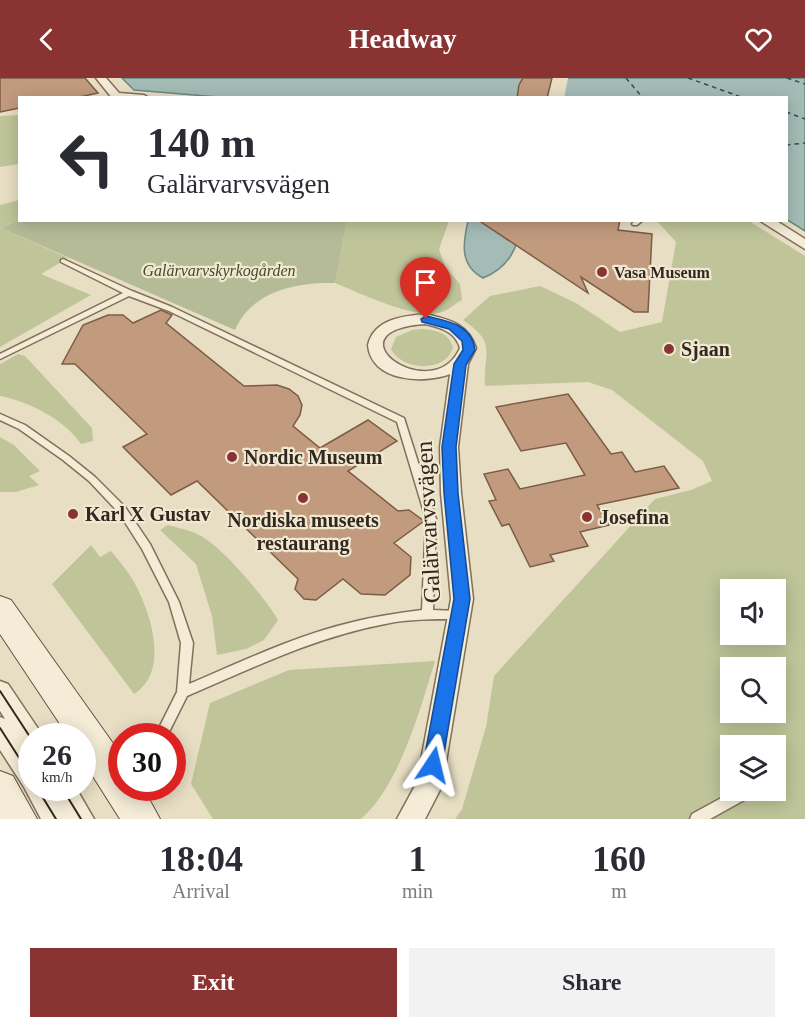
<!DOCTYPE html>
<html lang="en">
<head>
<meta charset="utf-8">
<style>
  :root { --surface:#fff; --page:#f2f2f3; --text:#2b2b33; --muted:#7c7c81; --accent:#893433 }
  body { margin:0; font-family:"Times New Roman",serif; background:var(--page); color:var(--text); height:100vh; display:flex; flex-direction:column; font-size:22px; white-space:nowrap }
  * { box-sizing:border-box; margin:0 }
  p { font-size:20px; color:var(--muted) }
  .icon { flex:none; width:33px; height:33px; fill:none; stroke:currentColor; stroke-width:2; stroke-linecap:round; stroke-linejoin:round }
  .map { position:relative; height:741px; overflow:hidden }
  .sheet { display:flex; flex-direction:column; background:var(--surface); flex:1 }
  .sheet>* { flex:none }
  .guide { position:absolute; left:18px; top:18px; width:770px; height:126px; border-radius:0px; box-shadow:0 3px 15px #0003; background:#fff; color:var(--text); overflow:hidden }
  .fabs { position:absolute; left:720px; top:501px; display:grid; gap:12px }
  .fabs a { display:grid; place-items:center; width:66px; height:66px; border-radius:0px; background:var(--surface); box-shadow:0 3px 15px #0003; font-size:30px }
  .speed { position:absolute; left:18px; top:645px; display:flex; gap:12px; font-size:30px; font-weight:700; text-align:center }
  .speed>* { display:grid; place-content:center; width:78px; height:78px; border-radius:50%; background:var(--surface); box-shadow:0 3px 15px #0003; line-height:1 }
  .speed small { font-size:15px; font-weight:400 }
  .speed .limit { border:9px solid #d22; background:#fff; color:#111 }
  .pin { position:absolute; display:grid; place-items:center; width:51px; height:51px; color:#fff; margin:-62px -26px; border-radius:50% 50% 50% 0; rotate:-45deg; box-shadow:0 0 6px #0007 }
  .pin .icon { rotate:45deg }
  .me { position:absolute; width:66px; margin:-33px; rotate:10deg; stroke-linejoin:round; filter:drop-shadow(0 0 4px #0008) }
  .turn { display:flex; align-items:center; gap:21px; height:126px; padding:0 30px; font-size:27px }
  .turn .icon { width:78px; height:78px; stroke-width:2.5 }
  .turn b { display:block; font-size:42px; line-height:51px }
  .eta { display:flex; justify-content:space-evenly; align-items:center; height:102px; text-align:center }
  .eta b { font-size:36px; font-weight:800; line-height:42px }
  .action { display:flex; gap:12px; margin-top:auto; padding:12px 30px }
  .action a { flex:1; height:69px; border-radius:0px; background:var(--accent); color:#fff; font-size:24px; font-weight:800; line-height:69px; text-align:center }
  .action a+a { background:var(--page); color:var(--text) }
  header { display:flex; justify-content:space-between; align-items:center; height:78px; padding:0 30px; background:var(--accent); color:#fff; font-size:27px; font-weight:800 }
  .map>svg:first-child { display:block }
  .green { fill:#bfc599; fill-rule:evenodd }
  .cemetery { fill:#b6bb97 }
  .water { fill:#a5bcb6; stroke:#6d8982; stroke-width:1.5 }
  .pier { fill:#e8dec4 }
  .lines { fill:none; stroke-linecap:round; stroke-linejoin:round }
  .ferry { stroke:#30504f; stroke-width:1.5; stroke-dasharray:4.5 4; stroke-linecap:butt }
  .building { fill:#c29b7e; stroke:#7d5c45; stroke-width:1.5 }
  .lane-casing { stroke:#81705c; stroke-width:3 }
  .street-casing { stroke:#81705c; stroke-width:3 }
  .secondary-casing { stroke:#625240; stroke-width:2 }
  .lane { fill:#f4ecd6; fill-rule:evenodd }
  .street { fill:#f4ecd6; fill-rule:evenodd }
  .secondary { fill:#f4ecd6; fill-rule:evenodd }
  .tram { stroke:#32281f; stroke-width:2 }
  .route { fill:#1a73e8; stroke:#114b97; stroke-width:1.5 }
  .poi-dot { fill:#893433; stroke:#f1e8d2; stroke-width:2 }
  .labels { text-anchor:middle; stroke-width:4.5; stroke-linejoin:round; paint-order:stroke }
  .far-park-label { font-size:16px; font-style:italic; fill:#434c28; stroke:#f1e8d2 }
  .far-poi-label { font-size:16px; font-weight:bold; fill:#32281f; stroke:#f1e8d2; text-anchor:start }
  .poi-label { font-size:20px; font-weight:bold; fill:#32281f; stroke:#f1e8d2; text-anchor:start }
  .near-street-label { font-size:24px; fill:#32281f; stroke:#f1e8d2 }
</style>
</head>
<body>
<header><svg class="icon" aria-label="back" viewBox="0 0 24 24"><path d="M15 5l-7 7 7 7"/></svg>Headway<svg class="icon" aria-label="heart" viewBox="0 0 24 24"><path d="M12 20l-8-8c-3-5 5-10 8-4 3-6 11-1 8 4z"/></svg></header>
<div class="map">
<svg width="805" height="741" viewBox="0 0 805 741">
  <rect width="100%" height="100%" fill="#e8dec4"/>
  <path class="green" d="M19,37V86L0,89V38Z
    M19,122V142L1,150L68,180L41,196L91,217L0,269V127Z
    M347,143H449L439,171L445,189L460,206L462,222C456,225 449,232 442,234C416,243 360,215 335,205Z
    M657,143H749L805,178V741H455L462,731L486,649L494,598L655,421L691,412L712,403L703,383L612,312L588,304L485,308C483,273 498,266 463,242L490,218L540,208L576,225L620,254L662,244L676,164ZM730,512H776V556H730ZM730,590H776V634H730ZM730,668H776V712H730Z
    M422,251C436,252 450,255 453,270C445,295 402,293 391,271L396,259L412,252Z
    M18,276L25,278L92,350L93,363L81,366C65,342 28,323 0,318V286Z
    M0,359L14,367L40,393L29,398L39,407L16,414H0Z
    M168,447C178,450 190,452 199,457C222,468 265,520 278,542L264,562L246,571L217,577L212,538L196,486L160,452Z
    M91,467L100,479L111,473C119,483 128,493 134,504C151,535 170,593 134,616L52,506Z
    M435,583C420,631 400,707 361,741H213L191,706L210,625L289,592Z"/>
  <path class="cemetery" d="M19,142H20L347,143L335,205C296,204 252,213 235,252L1,150Z"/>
  <path class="water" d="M122,0H805V153L786,141V20H230L134,12Z
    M468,143H523C517,170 510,189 483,200C459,187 463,165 468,143Z"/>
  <path class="pier" d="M552,0H568L564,20L548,19Z"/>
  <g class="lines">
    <path class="ferry" d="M626,0L643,20
      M688,0L744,20
      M787,0L805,6
      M786,34L805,41
      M786,67L805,65"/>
  </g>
  <path class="building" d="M0,0H85L98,15L75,20H20V30L0,34Z
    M523,0H552L547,20H517L519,7Z
    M478,142H620L618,152L652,156L648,234H634L581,199L588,215Z
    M161,232L172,237L166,245L244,308L277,307L289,311L298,318L302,327L300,337L293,348L320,370L368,342L397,363L348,393L398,433L409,432L424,443L394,465L411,479L410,497L385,517L361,516L343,501L316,522L304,521L295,511L298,501L197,403L171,417L123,369L147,356L75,286H62L83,247L108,237H123L133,245Z
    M568,316L611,376L622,374L635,394L664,388L679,410L597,427L609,447L580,454L588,468L550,477L554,483L530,489L509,446L502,448L489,423L496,422L484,396L508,391L520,411L585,397L566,365L521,373L496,329Z"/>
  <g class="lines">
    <g class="lane-casing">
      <path id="lane" d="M635,142H643L637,147H633L632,146Z
        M63,181L132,213L172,229L404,340L436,441L433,532L458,533L462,534L463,537L462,540L458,541C433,541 409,541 385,546C316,559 252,590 187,618L167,658H155L177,614L181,565L169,524L142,471L119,435L89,403L63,382L19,351L0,342V336L25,347L69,378L95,399L125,429L150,466L179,524L193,565L189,606C243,583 297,557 353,544C376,538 399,535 422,532L426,441L397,344L169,233L129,218L0,281V276L123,215L61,184V182Z
        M736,712H756L755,716L710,741H690L692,736Z"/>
    </g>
    <g class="street-casing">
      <path id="street" d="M96,0H106L119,15L144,17L149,20H112Z
        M759,142H775L805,161V171Z
        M426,236C449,242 468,245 476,270L468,286L458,369L461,415L473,521L442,708L425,741H397L417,704L451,521L441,415L440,369L450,296C424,306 371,304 368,267C374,241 403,238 426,236ZM425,246C441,250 455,253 460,270C433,331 324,253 425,246Z
        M0,603L8,606L43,658H32V673L28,672L32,677V710H76L94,741H41L24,709L0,672V639L5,641L0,633Z"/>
    </g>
    <g class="secondary-casing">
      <path id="secondary" d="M0,518L11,522L122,678V710H143L160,741H120L82,681V658H68L0,556Z
        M0,693L13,698L37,741H0Z"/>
    </g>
    <use href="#lane" class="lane"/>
    <use href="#street" class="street"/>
    <use href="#secondary" class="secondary"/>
    <path class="tram" d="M0,613L32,662
      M0,650L32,700
      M37,710L56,741
      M62,710L81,741"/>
  </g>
  <path class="route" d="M426,238C447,243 472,246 475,272L466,287L456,369L458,415L470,521L442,687L439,693L433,696L426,693L423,687L454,521L444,415L442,369L454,286L463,272L462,263L449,251L422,244L421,241Z"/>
  <g class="poi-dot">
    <circle cx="602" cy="194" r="6"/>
    <circle cx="669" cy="271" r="6"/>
    <circle cx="232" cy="379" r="6"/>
    <circle cx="303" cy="420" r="6"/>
    <circle cx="73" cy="436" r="6"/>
    <circle cx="587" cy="439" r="6"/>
  </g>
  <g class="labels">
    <g class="far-park-label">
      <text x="219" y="198">Galärvarvskyrkogården</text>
    </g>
    <g class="far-poi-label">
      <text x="614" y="200">Vasa Museum</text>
    </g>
    <g class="poi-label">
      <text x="681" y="278">Sjaan</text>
      <text x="244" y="386">Nordic Museum</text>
      <text x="85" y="443">Karl X Gustav</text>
      <text x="599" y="446">Josefina</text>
      <text x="303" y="449" text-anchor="middle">Nordiska museets<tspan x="303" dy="23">restaurang</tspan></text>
    </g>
    <g class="near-street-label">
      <text transform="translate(428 444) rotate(-93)" y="8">Galärvarvsvägen</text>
    </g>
  </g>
</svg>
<div class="fabs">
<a><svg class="icon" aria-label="sound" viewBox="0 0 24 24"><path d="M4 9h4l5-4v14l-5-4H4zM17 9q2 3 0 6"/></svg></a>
<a><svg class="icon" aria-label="search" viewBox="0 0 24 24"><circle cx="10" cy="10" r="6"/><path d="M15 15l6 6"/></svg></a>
<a><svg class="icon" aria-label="layers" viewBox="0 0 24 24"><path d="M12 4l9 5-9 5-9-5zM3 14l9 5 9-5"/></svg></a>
</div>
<div class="speed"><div>26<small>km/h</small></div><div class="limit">30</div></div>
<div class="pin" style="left:426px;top:241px;background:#d93025"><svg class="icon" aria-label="arrive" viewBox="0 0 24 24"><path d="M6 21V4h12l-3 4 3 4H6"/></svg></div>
<svg class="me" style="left:433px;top:687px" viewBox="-20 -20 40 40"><path d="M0-17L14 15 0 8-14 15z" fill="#1a73e8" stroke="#fff" stroke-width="4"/></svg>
<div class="guide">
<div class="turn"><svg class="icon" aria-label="left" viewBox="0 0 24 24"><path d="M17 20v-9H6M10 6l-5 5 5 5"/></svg><div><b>140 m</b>Galärvarvsvägen</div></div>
</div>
</div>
<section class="sheet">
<div class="eta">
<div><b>18:04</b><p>Arrival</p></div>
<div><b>1</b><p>min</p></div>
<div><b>160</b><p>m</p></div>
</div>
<div class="action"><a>Exit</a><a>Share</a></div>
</section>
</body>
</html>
